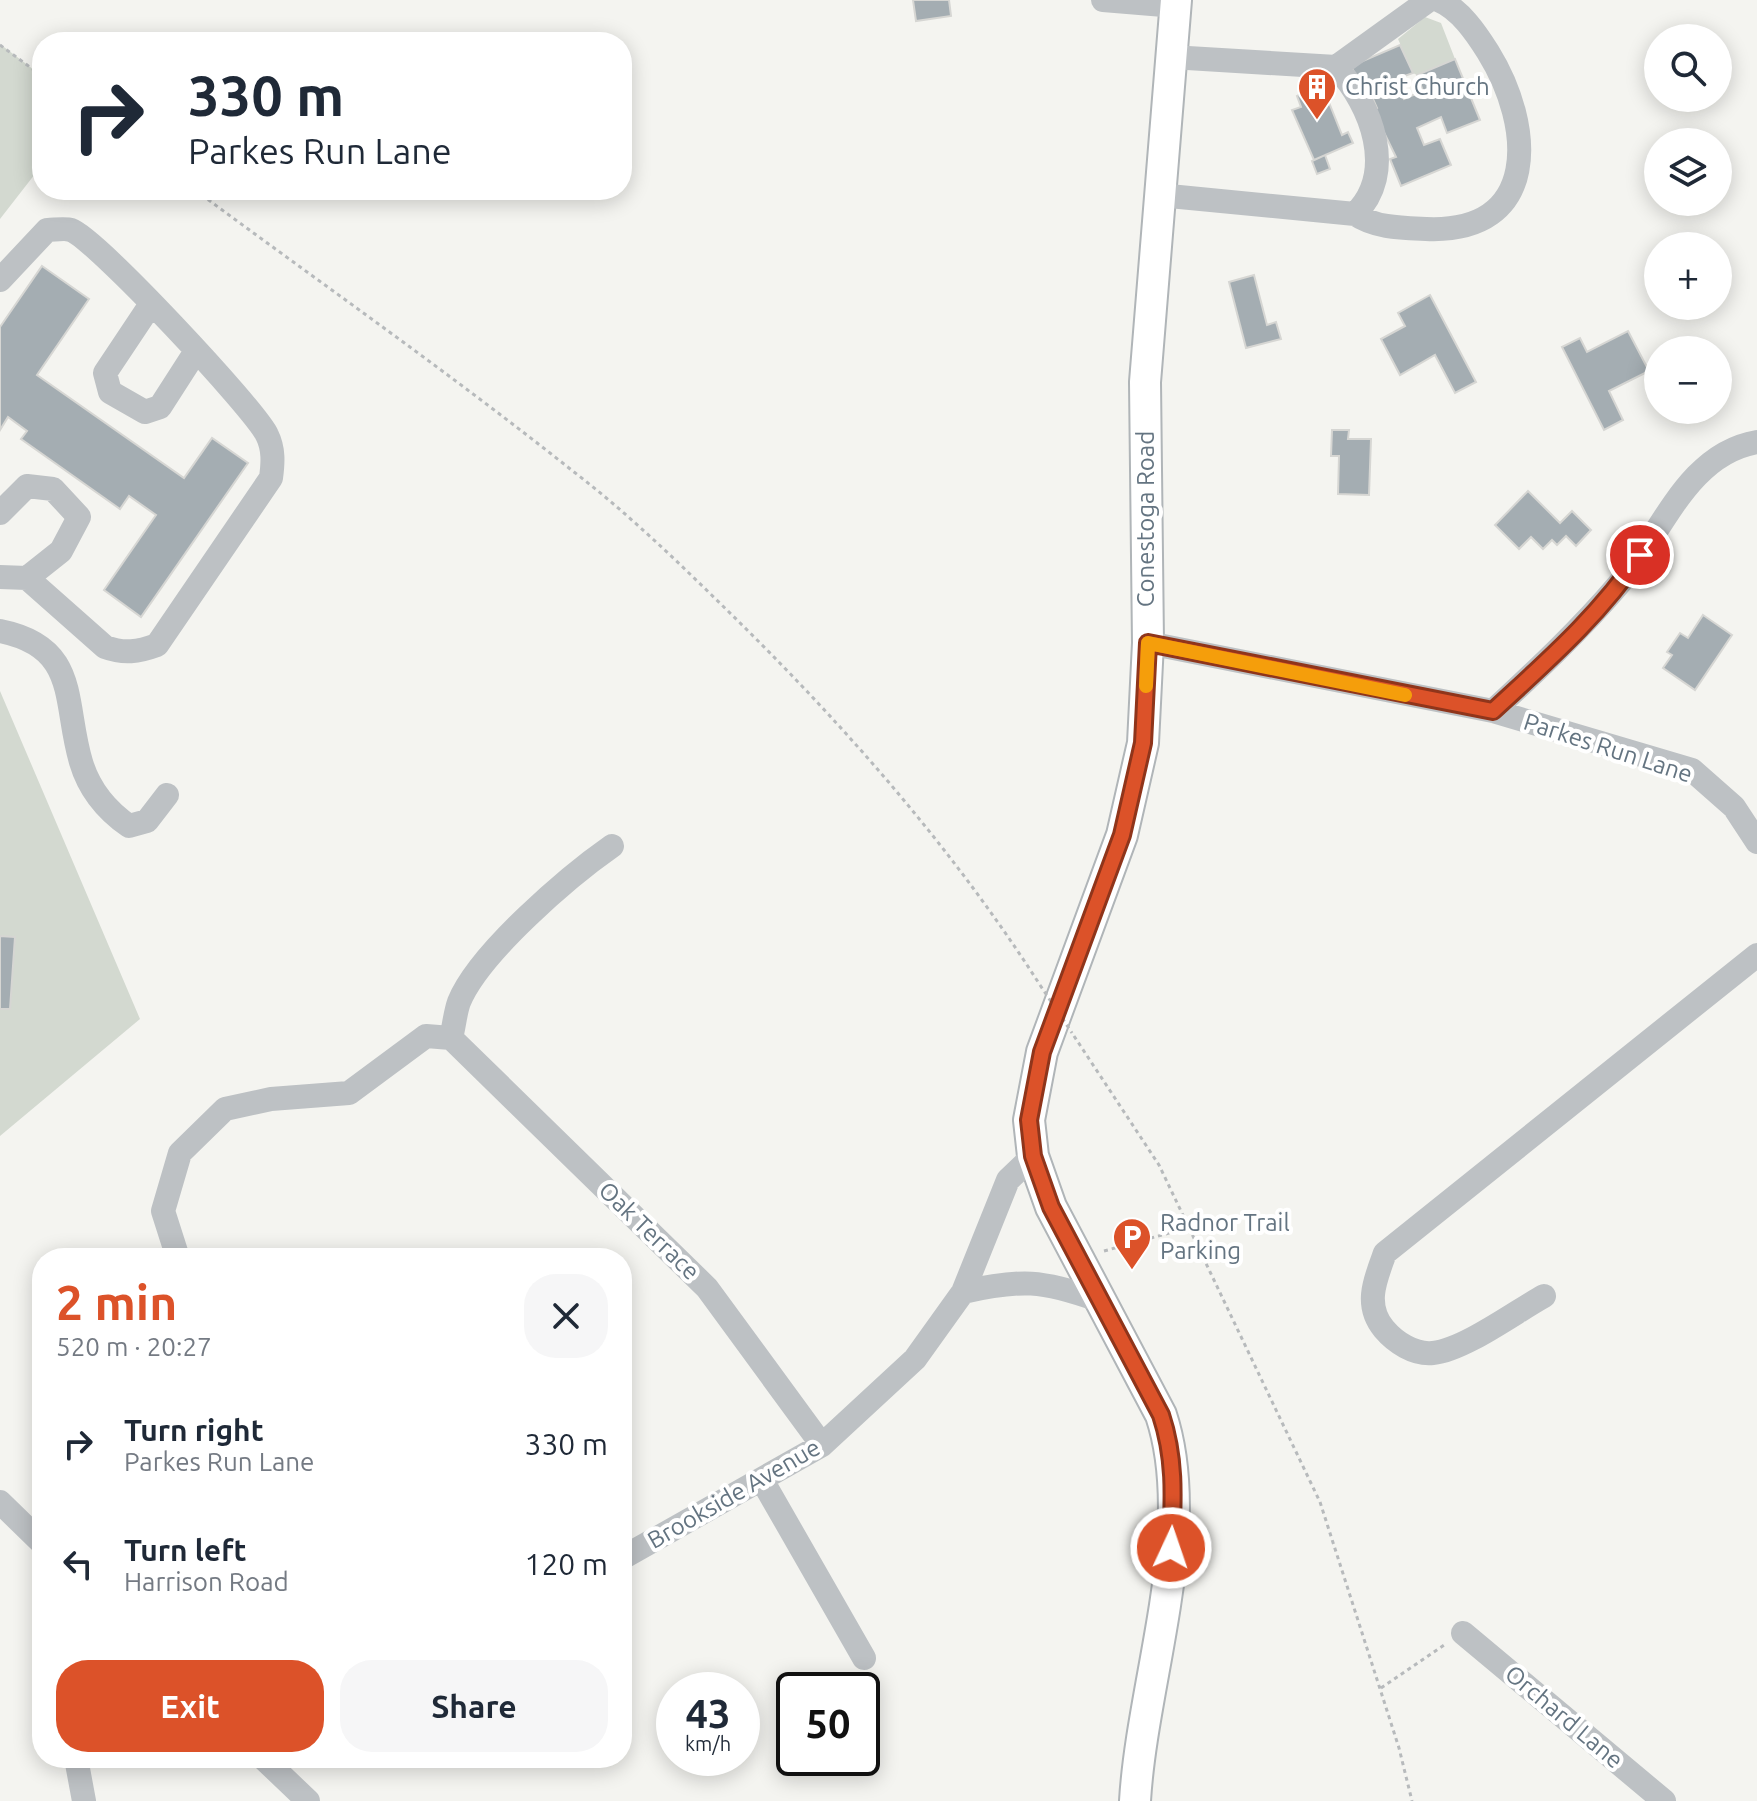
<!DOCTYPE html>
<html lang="en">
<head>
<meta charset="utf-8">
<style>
  :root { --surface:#fff; --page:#f6f6f7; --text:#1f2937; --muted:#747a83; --accent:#dc5229 }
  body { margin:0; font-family:Ubuntu,sans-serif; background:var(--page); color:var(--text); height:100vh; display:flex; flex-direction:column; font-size:30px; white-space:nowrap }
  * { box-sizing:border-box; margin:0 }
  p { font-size:26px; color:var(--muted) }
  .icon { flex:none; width:44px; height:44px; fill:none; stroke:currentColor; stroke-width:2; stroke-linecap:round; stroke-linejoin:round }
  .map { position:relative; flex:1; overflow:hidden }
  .sheet { position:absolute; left:32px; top:1248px; width:600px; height:520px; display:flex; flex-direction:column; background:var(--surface); border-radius:32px; box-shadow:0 4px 20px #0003 }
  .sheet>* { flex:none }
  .banner { position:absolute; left:32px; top:32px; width:600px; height:168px; border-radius:32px; box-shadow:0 4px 20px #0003; background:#fff; color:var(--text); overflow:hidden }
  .controls { position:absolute; left:1644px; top:24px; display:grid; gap:16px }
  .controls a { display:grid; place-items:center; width:88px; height:88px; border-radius:50%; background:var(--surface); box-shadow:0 4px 20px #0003; font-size:40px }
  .speed { position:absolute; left:656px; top:1672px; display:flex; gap:16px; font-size:40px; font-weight:700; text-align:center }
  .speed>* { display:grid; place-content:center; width:104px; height:104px; border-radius:50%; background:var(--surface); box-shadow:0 4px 20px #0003; line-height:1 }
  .speed small { font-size:20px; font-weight:400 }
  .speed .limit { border:4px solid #111; border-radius:12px; background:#fff; color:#111 }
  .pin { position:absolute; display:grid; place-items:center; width:68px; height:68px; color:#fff; margin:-34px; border:4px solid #fff; border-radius:50%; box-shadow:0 2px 8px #0007 }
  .me { position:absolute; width:88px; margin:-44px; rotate:3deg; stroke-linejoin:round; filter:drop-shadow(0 0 6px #0008) }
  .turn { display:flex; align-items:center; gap:28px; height:168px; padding:0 24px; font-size:36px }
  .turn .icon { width:104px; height:104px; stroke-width:2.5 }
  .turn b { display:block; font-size:56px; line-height:68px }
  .round { display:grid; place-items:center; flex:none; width:84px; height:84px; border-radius:32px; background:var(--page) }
  .headline { display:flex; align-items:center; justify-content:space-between; height:136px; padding:0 24px }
  h1 { font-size:48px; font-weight:700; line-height:60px; color:var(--accent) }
  .primary-button { display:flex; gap:16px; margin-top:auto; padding:16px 24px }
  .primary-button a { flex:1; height:92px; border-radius:32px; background:var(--accent); color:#fff; font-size:32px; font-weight:700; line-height:92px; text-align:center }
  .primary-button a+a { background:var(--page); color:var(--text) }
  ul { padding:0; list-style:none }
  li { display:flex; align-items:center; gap:24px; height:120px; padding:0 24px }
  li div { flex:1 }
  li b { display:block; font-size:30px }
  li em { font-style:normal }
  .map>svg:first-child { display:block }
  .green { fill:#d3d9d0 }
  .building { fill:#a4adb2; stroke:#d6d6d3; stroke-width:2 }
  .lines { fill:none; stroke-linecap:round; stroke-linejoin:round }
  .major-casing { stroke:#b0b5b8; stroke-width:34 }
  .path { stroke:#b7babc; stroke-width:3; stroke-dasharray:4 4; stroke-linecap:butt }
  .minor { stroke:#bdc1c4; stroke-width:24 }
  .major { stroke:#fff; stroke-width:30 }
  .path-bridge { stroke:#b7babc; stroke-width:3; stroke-dasharray:4 4; stroke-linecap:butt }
  .route-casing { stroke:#8f351b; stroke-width:20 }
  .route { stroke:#dc5229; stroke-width:14 }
  .slow { stroke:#f59e0b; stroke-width:14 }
  .labels { text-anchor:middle; stroke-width:8; stroke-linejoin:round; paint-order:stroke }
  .poi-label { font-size:24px; fill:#647481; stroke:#fff; text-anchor:start }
  .street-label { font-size:24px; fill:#647481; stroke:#fff }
</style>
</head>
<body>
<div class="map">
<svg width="1757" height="1801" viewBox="0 0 1757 1801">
  <rect width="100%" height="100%" fill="#f4f4f0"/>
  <path class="green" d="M1425,17L1441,23L1455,59L1417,75L1413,73L1398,39Z
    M0,44L42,76V165L0,219Z
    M0,691L140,1019L0,1136Z"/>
  <path class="building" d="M913,0H949L951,16L916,21Z
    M1400,45L1413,73L1396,79L1404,99L1423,91L1417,75L1455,59L1480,120L1447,133L1441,117L1417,128L1424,145L1440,139L1451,165L1401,186L1390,159L1396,157L1373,110L1377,108L1370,92L1364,95L1351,66Z
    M1313,88L1317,99L1326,95L1342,135L1348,132L1353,143L1314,160L1292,110L1301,107L1297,96Z
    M1325,155L1330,169L1317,174L1312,161Z
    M42,266L89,299L37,375L184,478L212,438L248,463L141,617L104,590L156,515L129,496L120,509L21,439L27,431L8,417L0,430V327Z
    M1254,275L1267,325L1276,322L1281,339L1246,348L1229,282Z
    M1430,295L1476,382L1455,393L1435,355L1400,375L1381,339L1405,326L1398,313Z
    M1628,331L1649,371L1609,391L1623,420L1604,430L1562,347L1580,338L1587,352Z
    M1332,430H1349L1348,439H1371L1369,495L1338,494L1339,456H1331Z
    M1528,491L1560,523L1572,511L1591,530L1576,546L1566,536L1557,545L1552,540L1543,549L1531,537L1519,549L1495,525Z
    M1703,615L1732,635L1695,690L1663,668L1672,655L1667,652L1680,633L1688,638Z
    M0,936L15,937L10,1009H0Z"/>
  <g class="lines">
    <g class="major-casing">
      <path id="major" d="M1135,1801C1142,1681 1199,1530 1161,1415L1051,1207L1033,1156L1029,1120L1042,1052L1122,835L1143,743L1148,643L1145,382L1176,0"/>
    </g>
    <path class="path" d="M0,45L42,76
      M195,190C322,284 451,374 574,472C630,515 681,565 731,614C846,727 953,849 1040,985
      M1074,1036L1159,1165L1320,1502L1399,1748L1412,1801
      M1104,1251L1191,1227
      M1381,1688L1447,1643"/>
    <path class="minor" d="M1103,0L1176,6
      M1171,57L1336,67L1429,0
      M1336,67C1372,105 1397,173 1355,214
      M1159,195L1355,214C1375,228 1402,228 1426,229C1541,234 1534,126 1488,52C1476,33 1460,9 1438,0
      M0,280L47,230C54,230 65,228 71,230C95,238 255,409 267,435C274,449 273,463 271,478L157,645C138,652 124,654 105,647L27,578
      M151,304L105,373L110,392L145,412L160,407L196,351
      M0,513L27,486L53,489L79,517L61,551L27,578L0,577
      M0,631C80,647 63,702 81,762C89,789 106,810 129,826L147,821L167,795
      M1148,643L1493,711L1692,770L1734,807L1757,842
      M1493,711C1537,670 1580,630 1619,584C1661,536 1686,454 1757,442
      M451,1038L707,1288L822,1445
      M451,1038C454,1027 455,1013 459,1002C479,953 569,876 612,846
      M178,1258L163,1211L180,1153L225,1109L271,1099L349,1093L426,1036L451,1038
      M963,1292C1021,1279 1042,1280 1098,1300
      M1544,1296C1515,1312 1464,1350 1433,1353C1414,1355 1395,1342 1384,1329C1364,1305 1375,1280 1385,1253L1757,955
      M762,1480L864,1658
      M0,1502L42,1543
      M622,1558L822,1445L915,1359L963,1292L1008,1180L1033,1156
      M1463,1633L1664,1801
      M76,1758L84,1801
      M263,1758L308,1801"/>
    <use href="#major" class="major"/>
    <path class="path-bridge" d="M1040,985L1072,1033"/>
  </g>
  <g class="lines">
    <g class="route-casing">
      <path id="route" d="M1171,1548C1173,1501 1176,1460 1161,1415L1051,1207L1033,1156L1029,1120L1042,1052L1122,835L1143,743L1148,643L1493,711C1546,662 1600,615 1640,555"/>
    </g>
    <use href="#route" class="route"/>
    <path class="slow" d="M1146,686L1148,643L1405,695"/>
  </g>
  <defs>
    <g id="building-pin" transform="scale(2)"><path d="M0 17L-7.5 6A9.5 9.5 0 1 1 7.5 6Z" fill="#dc5229" stroke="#fff"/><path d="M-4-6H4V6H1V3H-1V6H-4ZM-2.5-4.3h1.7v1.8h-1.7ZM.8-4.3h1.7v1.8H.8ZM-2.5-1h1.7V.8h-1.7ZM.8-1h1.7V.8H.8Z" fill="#fff"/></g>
    <g id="parking-pin" transform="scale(2)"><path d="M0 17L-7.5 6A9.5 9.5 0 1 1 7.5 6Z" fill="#dc5229" stroke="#fff"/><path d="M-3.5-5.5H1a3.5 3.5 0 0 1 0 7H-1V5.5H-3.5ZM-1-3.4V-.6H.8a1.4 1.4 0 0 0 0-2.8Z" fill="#fff"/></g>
  </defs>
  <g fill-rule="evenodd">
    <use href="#building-pin" x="1317" y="87"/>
    <use href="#parking-pin" x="1132" y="1237"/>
  </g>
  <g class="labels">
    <g class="poi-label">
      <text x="1345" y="95">Christ Church</text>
      <text x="1160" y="1231">Radnor Trail<tspan x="1160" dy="28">Parking</tspan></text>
    </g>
    <g class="street-label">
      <text transform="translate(1146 519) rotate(-90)" y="8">Conestoga Road</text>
      <text transform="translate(1608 748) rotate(18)" y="8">Parkes Run Lane</text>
      <text transform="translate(649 1231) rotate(44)" y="8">Oak Terrace</text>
      <text transform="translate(734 1494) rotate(-30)" y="8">Brookside Avenue</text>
      <text transform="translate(1564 1717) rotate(40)" y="8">Orchard Lane</text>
    </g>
  </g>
</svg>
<div class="controls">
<a><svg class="icon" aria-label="search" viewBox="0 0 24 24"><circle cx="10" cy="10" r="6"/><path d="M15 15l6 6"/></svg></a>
<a><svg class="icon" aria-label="layers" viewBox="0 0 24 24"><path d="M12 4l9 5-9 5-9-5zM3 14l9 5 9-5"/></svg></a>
<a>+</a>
<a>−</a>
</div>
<div class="speed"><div>43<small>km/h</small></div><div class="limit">50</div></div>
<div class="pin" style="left:1640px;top:555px;background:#d93025"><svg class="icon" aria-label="arrive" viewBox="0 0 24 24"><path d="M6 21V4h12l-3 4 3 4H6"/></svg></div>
<svg class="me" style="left:1171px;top:1548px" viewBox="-20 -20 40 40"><circle r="17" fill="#dc5229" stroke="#fff" stroke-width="3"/><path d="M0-11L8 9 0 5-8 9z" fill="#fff"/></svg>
<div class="banner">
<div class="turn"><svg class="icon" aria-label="right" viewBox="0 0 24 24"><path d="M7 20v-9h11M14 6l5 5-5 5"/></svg><div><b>330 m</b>Parkes Run Lane</div></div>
</div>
<section class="sheet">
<div class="headline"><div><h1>2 min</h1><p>520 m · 20:27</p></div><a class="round"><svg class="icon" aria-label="close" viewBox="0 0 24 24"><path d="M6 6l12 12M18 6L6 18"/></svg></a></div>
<ul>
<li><svg class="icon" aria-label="right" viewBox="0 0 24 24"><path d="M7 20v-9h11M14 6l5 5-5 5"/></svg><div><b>Turn right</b><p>Parkes Run Lane</p></div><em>330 m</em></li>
<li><svg class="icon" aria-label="left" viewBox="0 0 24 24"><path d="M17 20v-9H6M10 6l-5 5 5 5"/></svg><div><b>Turn left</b><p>Harrison Road</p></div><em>120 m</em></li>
</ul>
<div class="primary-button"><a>Exit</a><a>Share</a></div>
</section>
</div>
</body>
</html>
